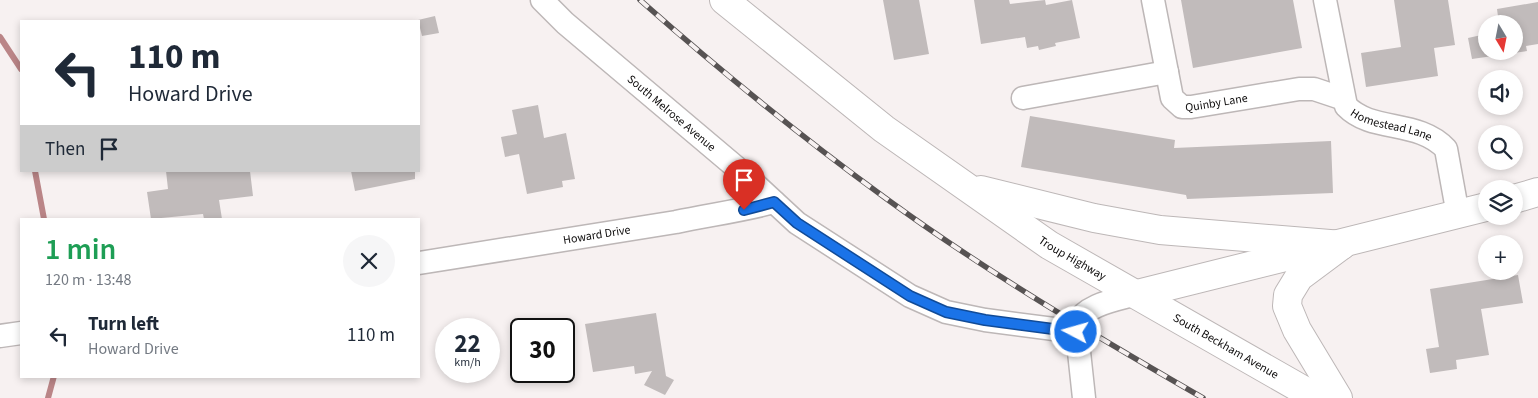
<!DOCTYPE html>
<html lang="en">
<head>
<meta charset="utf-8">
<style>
  :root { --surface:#fff; --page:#f6f6f7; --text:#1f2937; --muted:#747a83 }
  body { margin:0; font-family:"Source Sans 3",sans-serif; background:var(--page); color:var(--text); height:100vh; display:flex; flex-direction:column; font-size:19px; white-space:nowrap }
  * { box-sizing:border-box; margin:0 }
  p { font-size:16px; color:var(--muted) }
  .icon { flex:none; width:28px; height:28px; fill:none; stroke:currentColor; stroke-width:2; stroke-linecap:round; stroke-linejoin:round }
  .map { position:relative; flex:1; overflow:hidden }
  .details { position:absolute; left:20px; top:218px; width:400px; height:160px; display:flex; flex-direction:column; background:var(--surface); border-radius:0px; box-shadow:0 2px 8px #0003 }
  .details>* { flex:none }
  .hud { position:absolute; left:20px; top:20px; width:400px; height:152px; border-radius:0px; box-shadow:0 2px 8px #0003; background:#fff; color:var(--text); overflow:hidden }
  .needle { width:32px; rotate:170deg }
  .buttons { position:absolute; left:1478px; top:15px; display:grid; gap:10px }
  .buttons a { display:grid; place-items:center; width:45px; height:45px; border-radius:50%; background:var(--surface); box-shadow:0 2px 8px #0003; font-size:25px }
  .speed { position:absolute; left:435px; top:318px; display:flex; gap:10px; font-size:25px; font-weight:700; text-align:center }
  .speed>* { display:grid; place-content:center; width:65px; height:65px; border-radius:50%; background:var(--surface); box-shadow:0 2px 8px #0003; line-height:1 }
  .speed small { font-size:12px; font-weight:400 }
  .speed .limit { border:2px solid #111; border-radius:8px; background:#fff; color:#111 }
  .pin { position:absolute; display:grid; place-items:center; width:42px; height:42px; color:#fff; margin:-51px -21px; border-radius:50% 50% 50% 0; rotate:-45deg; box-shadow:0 0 5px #0007 }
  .pin .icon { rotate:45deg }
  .me { position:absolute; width:55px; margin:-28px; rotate:276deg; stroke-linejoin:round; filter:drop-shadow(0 0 4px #0008) }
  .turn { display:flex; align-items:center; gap:18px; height:105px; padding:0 25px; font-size:22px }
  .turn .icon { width:65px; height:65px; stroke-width:2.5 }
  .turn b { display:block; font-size:35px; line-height:42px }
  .then { display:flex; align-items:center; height:48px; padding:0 25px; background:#0003; gap:10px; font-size:19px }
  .round { display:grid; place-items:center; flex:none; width:52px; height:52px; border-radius:26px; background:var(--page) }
  .overview { display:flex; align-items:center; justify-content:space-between; height:85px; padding:0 25px }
  h1 { font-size:30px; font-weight:600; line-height:38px; color:#1e9e55 }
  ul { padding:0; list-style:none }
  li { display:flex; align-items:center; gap:15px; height:65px; padding:0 25px }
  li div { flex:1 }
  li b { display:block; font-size:19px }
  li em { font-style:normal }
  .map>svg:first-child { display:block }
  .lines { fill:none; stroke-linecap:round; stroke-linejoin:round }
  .stream { stroke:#ba8587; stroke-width:6 }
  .building { fill:#c1bbbb }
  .street-casing { stroke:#bdb7b7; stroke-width:25 }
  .secondary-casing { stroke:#bdb7b7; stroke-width:30 }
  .primary-casing { stroke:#bdb7b7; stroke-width:30 }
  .street { stroke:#fff; stroke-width:22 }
  .secondary { stroke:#fff; stroke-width:28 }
  .primary { stroke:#fff; stroke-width:28 }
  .rail-casing { stroke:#575353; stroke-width:5.5 }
  .rail { stroke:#f7f1f1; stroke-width:4; stroke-dasharray:11; stroke-linecap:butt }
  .route-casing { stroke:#114b97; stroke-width:12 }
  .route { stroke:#1a73e8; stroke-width:9 }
  .labels { text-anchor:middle; stroke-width:4; stroke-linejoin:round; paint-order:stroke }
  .street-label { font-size:12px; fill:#0d0b0b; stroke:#f7f1f1 }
</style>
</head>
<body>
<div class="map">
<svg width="1538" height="398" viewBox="0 0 1538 398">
  <rect width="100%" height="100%" fill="#f7f1f1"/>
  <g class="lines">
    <path class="stream" d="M0,37L21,69
      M35,171L44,219
      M48,398L54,376"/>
  </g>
  <path class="building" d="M883,0H919L929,54L894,60Z
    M974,0H1009L1010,4L1045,0L1046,5L1072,0L1080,38L1055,43L1056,46L1039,50L1038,46L1027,48L1025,37L981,44Z
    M1181,0H1293L1302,48L1193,68Z
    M1394,0H1448L1455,45L1434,48L1438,76L1366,87L1361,53L1401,47Z
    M1538,2V44L1526,46L1527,51L1472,59L1468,38L1486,34V51H1514V24H1499L1497,9Z
    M435,16L439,33L422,36L418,20Z
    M538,105L544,138L566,133L575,179L562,181L563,187L527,194L519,154L505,157L501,137L517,134L512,110Z
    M1030,116L1175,140L1174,148L1331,141L1333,193L1187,199L1186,195L1021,167Z
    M166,171H250L253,196L219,200L222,219H204L203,214L151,219L147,192L168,189Z
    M351,171H415V179L355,191Z
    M1518,275L1523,303L1481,309L1489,355L1456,360L1457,369L1430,373L1426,349L1439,347L1430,289Z
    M656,313L666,376L674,380L665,395L644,385L652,371L635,374L634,366L593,372L585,324Z"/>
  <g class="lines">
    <g class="street-casing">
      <g id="street">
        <path id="s1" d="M542,0L565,23L744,174L797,223L910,296L946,312L985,320L1077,332"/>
        <path id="s2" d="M1153,0L1172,98L1182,107H1191L1299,89H1314L1344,99"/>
        <path id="s3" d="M1325,0L1346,106C1372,133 1418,119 1446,149L1458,215"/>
        <path d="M1023,98L1167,72"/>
        <path id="s4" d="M419,263L676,222C708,215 741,211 774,202"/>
        <path d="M0,336L21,333"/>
        <path d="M1084,398L1076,324C1086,304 1116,300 1137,294"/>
      </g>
    </g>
    <g class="secondary-casing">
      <path id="secondary" d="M1514,199L1538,192
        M1137,294L1486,207"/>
    </g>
    <g class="primary-casing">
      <g id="primary">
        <path id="s5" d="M724,0L884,129L1049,245L1317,398"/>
        <path d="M981,190L1094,218L1160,230L1342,245"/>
        <path d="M1338,398L1297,330L1287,306L1288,295L1299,277L1342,245"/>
      </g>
    </g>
    <use href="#street" class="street"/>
    <use href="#secondary" class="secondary"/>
    <use href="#primary" class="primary"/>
    <g class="rail-casing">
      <path id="rail" d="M640,0C718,69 799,135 884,197C985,271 1094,335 1203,398"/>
    </g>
    <use href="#rail" class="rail"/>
  </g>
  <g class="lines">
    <g class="route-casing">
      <path id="route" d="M744,210L774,202L797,223L910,296L946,312L985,320L1076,332"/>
    </g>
    <use href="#route" class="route"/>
  </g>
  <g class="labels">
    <g class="street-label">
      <text dy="4" stroke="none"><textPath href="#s2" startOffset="148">Quinby Lane</textPath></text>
      <text dy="4" stroke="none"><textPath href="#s1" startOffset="172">South Melrose Avenue</textPath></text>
      <text dy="4" stroke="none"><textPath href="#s3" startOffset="158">Homestead Lane</textPath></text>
      <text dy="4" stroke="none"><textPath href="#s4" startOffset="180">Howard Drive</textPath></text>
      <text dy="4" stroke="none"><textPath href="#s5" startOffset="434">Troup Highway</textPath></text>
      <text dy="4" stroke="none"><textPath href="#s5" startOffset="611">South Beckham Avenue</textPath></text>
    </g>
  </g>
</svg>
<div class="buttons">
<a><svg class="needle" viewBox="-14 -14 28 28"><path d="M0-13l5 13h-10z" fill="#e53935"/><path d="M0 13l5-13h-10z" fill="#747a83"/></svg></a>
<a><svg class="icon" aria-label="sound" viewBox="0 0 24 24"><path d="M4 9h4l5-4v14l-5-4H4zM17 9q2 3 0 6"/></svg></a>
<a><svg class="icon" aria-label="search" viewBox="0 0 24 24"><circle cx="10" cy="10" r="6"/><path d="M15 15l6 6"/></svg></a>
<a><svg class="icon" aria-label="layers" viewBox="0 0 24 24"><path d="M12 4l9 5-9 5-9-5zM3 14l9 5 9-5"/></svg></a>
<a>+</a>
</div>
<div class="speed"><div>22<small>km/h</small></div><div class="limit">30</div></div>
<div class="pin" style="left:744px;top:210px;background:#d93025"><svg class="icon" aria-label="arrive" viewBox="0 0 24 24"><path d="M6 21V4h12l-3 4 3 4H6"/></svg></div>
<svg class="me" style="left:1076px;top:332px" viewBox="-20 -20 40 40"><circle r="17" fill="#1a73e8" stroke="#fff" stroke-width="3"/><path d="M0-11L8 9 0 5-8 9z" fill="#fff"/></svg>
<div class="hud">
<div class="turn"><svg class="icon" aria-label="left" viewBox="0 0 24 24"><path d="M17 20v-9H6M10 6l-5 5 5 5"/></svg><div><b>110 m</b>Howard Drive</div></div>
<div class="then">Then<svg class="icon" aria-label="arrive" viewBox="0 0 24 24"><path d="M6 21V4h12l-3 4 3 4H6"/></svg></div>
</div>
<section class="details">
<div class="overview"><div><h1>1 min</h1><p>120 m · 13:48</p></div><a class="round"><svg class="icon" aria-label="close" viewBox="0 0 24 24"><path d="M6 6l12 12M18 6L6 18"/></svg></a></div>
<ul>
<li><svg class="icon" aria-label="left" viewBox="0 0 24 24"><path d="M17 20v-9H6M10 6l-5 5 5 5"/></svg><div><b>Turn left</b><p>Howard Drive</p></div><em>110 m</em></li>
</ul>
</section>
</div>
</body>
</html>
